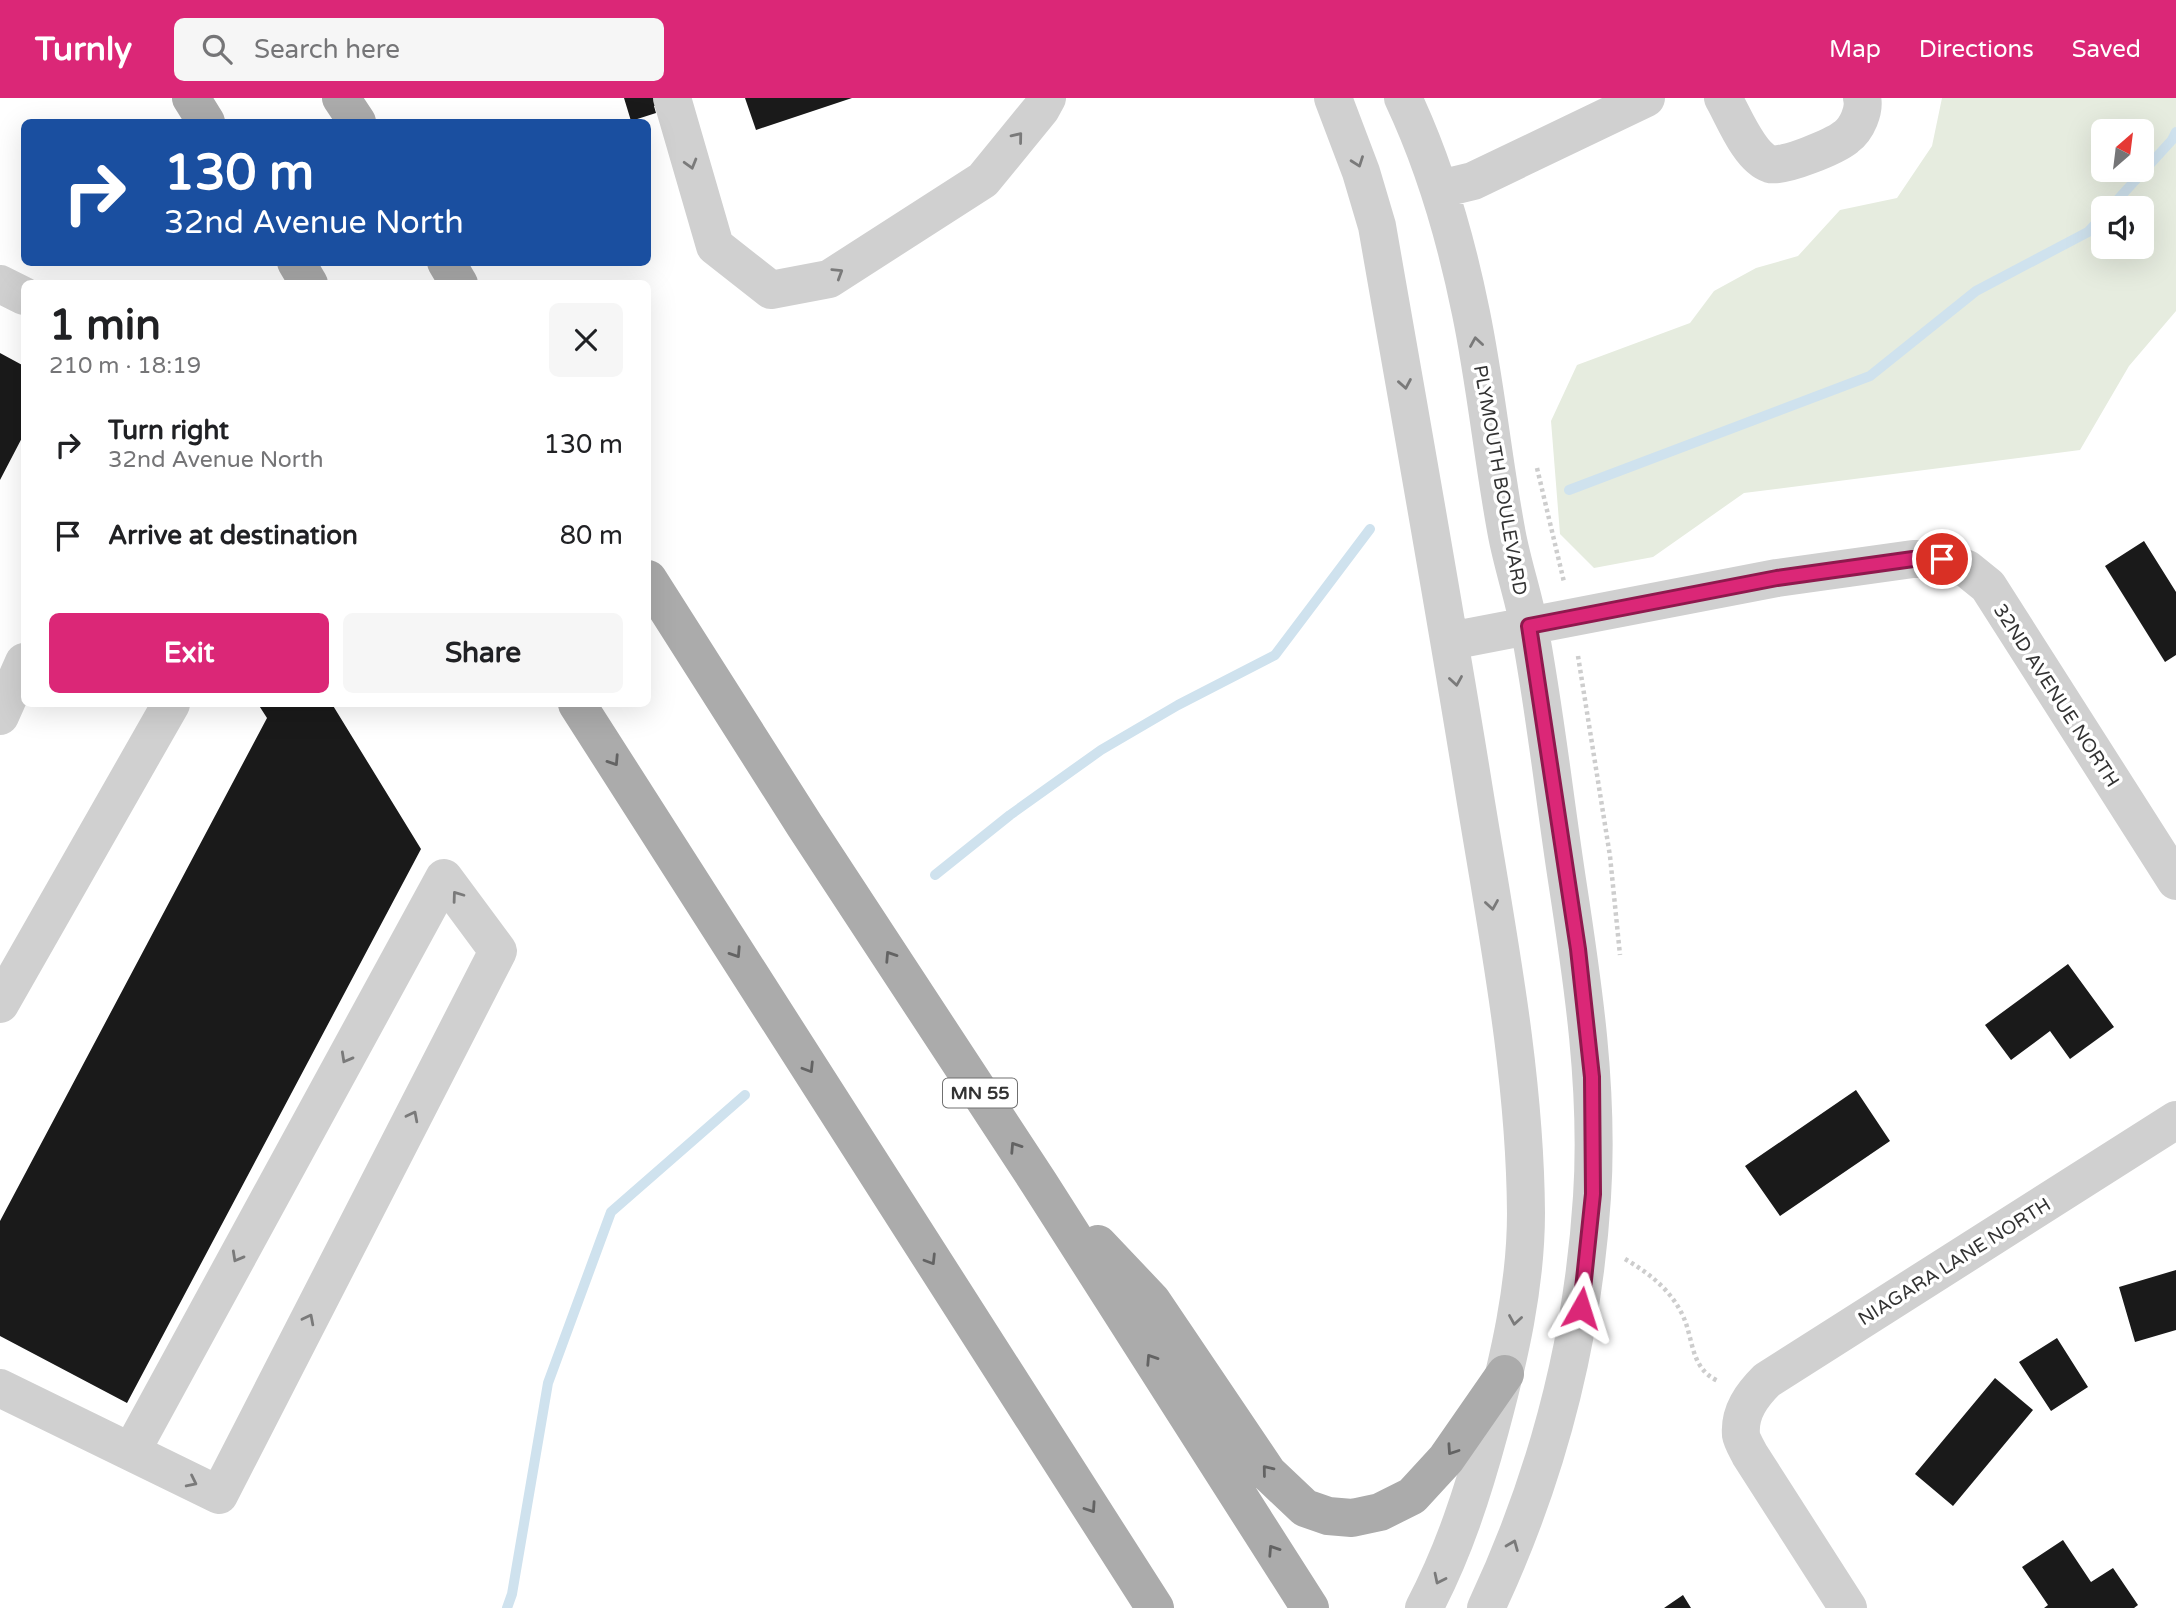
<!DOCTYPE html>
<html lang="en">
<head>
<meta charset="utf-8">
<style>
  :root { --surface:#fff; --page:#f6f6f6; --text:#202124; --muted:#757577; --accent:#db2777 }
  body { margin:0; font-family:"Varela Round",sans-serif; background:var(--page); color:var(--text); height:100vh; display:flex; flex-direction:column; font-size:26px; white-space:nowrap }
  * { box-sizing:border-box; margin:0 }
  p { font-size:23px; color:var(--muted) }
  .icon { flex:none; width:38px; height:38px; fill:none; stroke:currentColor; stroke-width:2; stroke-linecap:round; stroke-linejoin:round }
  .map { position:relative; flex:1; overflow:hidden }
  .drawer { position:absolute; left:21px; top:182px; width:630px; height:427px; display:flex; flex-direction:column; background:var(--surface); border-radius:10px; box-shadow:0 7px 28px #0002 }
  .drawer>* { flex:none }
  .hud { position:absolute; left:21px; top:21px; width:630px; height:147px; border-radius:10px; box-shadow:0 7px 28px #0002; background:#1a4fa0; color:#fff; overflow:hidden }
  .needle { width:46px; rotate:28deg }
  .buttons { position:absolute; left:2091px; top:21px; display:grid; gap:14px }
  .buttons a { display:grid; place-items:center; width:63px; height:63px; border-radius:10px; background:var(--surface); box-shadow:0 7px 28px #0002; font-size:35px }
  .pin { position:absolute; display:grid; place-items:center; width:60px; height:60px; color:#fff; margin:-30px; border:4px solid #fff; border-radius:50%; box-shadow:0 2px 7px #0007 }
  .me { position:absolute; width:77px; margin:-38px; rotate:6deg; stroke-linejoin:round; filter:drop-shadow(0 0 5px #0008) }
  .turn { display:flex; align-items:center; gap:24px; height:147px; padding:0 28px; font-size:32px }
  .turn .icon { width:91px; height:91px; stroke-width:2.5 }
  .turn b { display:block; font-size:49px; line-height:60px }
  .round { display:grid; place-items:center; flex:none; width:74px; height:74px; border-radius:10px; background:var(--page) }
  .summary { display:flex; align-items:center; justify-content:space-between; height:119px; padding:0 28px }
  h1 { font-size:42px; font-weight:800; line-height:52px }
  .primary-button { display:flex; gap:14px; margin-top:auto; padding:14px 28px }
  .primary-button a { flex:1; height:80px; border-radius:10px; background:var(--accent); color:#fff; font-size:28px; font-weight:800; line-height:80px; text-align:center }
  .primary-button a+a { background:var(--page); color:var(--text) }
  ul { padding:0; list-style:none }
  li { display:flex; align-items:center; gap:21px; height:91px; padding:0 28px }
  li div { flex:1 }
  li b { display:block; font-size:26px }
  li em { font-style:normal }
  header { display:flex; align-items:center; gap:42px; box-sizing:border-box; height:98px; padding:0 35px; background:var(--accent); color:#fff }
  header strong { font-size:33px }
  nav { display:flex; gap:38px; margin-inline-start:auto; font-size:24px }
  .search { width:490px; height:63px; background:var(--page); display:flex; align-items:center; gap:18px; box-sizing:border-box; padding:0 24px; border-radius:10px; color:var(--muted); font-size:26px }
  .map>svg:first-child { display:block }
  .green { fill:#e6ecdf; fill-rule:evenodd }
  .lines { fill:none; stroke-linecap:round; stroke-linejoin:round }
  .stream { stroke:#cfe2ee; stroke-width:10 }
  .building { fill:#1a1a1a }
  .path { stroke:#cdcdcd; stroke-width:4.5; stroke-dasharray:3.5 3.5; stroke-linecap:butt }
  .minor { stroke:#d0d0d0; stroke-width:38 }
  .major { stroke:#ababab; stroke-width:38 }
  .oneway { stroke:#7a7a7a }
  .oneway2 { stroke:#636363 }
  .route-casing { stroke:#8e194d; stroke-width:18 }
  .route { stroke:#db2777; stroke-width:12 }
  .labels { text-anchor:middle; stroke-width:7; stroke-linejoin:round; paint-order:stroke }
  .shield { fill:#fff; stroke:#707070; stroke-width:2 }
  .shield-label { font-size:18px; font-weight:bold; fill:#333 }
  .street-label { font-size:19px; fill:#333; stroke:#fff }
</style>
</head>
<body>
<header>
<strong>Turnly</strong>
<div class="search"><svg class="icon" aria-label="search" viewBox="0 0 24 24"><circle cx="10" cy="10" r="6"/><path d="M15 15l6 6"/></svg>Search here</div>
<nav><a>Map</a><a>Directions</a><a>Saved</a></nav>
</header>
<div class="map">
<svg width="2176" height="1510" viewBox="0 0 2176 1510">
  <rect width="100%" height="100%" fill="#fff"/>
  <path class="green" d="M1942,0H2176V213L2129,268L2080,352L1744,395L1653,459L1594,470L1560,436L1551,323L1577,267L1690,225L1714,193L1756,170L1798,158L1840,112L1897,100L1932,48ZM2104,33H2142V72H2104ZM2104,110H2142V149H2104Z"/>
  <g class="lines">
    <path class="stream" d="M2110,110L2172,42L2176,34
      M1569,392L1870,278L1976,193L2088,134L2104,117
      M935,777L1010,717L1101,652L1178,607L1275,557L1370,431
      M507,1510L512,1496L548,1285L611,1114L745,997"/>
  </g>
  <path class="building" d="M624,0H669L670,3L654,8L656,15L631,23Z
    M745,0H852L756,32Z
    M0,255L24,268V336L0,382Z
    M2144,443L2176,494V557L2165,564L2105,468Z
    M258,606H332L421,751L127,1305L0,1238V1123L267,620Z
    M2068,866L2114,929L2070,961L2050,933L2011,962L1985,927Z
    M1856,992L1890,1043L1780,1118L1745,1068Z
    M2176,1172V1232L2135,1244L2119,1189Z
    M2057,1240L2088,1289L2051,1313L2019,1264Z
    M1995,1280L2033,1312L1953,1408L1915,1376Z
    M2063,1442L2091,1484L2113,1470L2138,1507L2134,1510H2044L2048,1507L2022,1469Z
    M1683,1497L1691,1510H1664Z"/>
  <g class="lines">
    <path class="path" d="M1537,370L1564,484
      M1578,558L1610,758L1620,857
      M1625,1161C1649,1175 1671,1192 1683,1218C1694,1242 1690,1270 1718,1283"/>
    <path class="minor" d="M672,0L715,148L771,192L829,181L983,82L1041,11L1047,0
      M1333,0L1361,74L1377,128C1409,312 1442,495 1472,680C1495,824 1525,969 1526,1115C1526,1188 1509,1261 1490,1331C1473,1394 1454,1453 1424,1510
      M1403,0C1435,68 1456,141 1471,215C1486,288 1493,363 1507,437C1513,468 1523,497 1529,528C1545,612 1554,697 1567,782C1583,886 1599,992 1592,1099C1583,1242 1547,1380 1486,1510
      M1723,0C1734,19 1749,59 1770,66C1783,70 1835,48 1846,39C1857,31 1865,12 1862,0
      M1440,91L1473,83L1646,0
      M0,186L24,198
      M1450,543L1777,480L1913,461H1943L1967,471L1988,488L2176,783
      M0,618L24,564
      M0,906L171,606
      M0,1290L219,1397L498,853L444,780L131,1354
      M1848,1510L1750,1357C1747,1351 1742,1343 1741,1337C1739,1314 1752,1297 1767,1282L2176,1022"/>
    <path class="major" d="M191,0L206,24
      M341,0L357,24
      M296,164L309,186
      M446,164L459,186
      M648,481L805,728L1039,1085L1310,1510
      M577,606L1155,1510
      M1098,1146L1152,1203L1268,1375L1305,1410L1328,1418L1352,1420L1380,1414L1412,1398L1446,1361L1505,1276"/>
  </g>
  <defs><path id="oneway-chevron" d="M-2-3.5L2.5 0L-2 3.5" fill="none" stroke-width="1.6" stroke-linecap="round" stroke-linejoin="round" transform="scale(1.75)"/></defs>
  <g class="oneway">
    <use href="#oneway-chevron" transform="translate(1018 39) rotate(-51)"/>
    <use href="#oneway-chevron" transform="translate(1358 64) rotate(70)"/>
    <use href="#oneway-chevron" transform="translate(691 66) rotate(74)"/>
    <use href="#oneway-chevron" transform="translate(838 175) rotate(-32)"/>
    <use href="#oneway-chevron" transform="translate(1476 244) rotate(-99)"/>
    <use href="#oneway-chevron" transform="translate(1405 286) rotate(80)"/>
    <use href="#oneway-chevron" transform="translate(1456 583) rotate(81)"/>
    <use href="#oneway-chevron" transform="translate(457 798) rotate(-126)"/>
    <use href="#oneway-chevron" transform="translate(1492 807) rotate(81)"/>
    <use href="#oneway-chevron" transform="translate(346 960) rotate(119)"/>
    <use href="#oneway-chevron" transform="translate(413 1018) rotate(-63)"/>
    <use href="#oneway-chevron" transform="translate(237 1159) rotate(119)"/>
    <use href="#oneway-chevron" transform="translate(309 1221) rotate(-63)"/>
    <use href="#oneway-chevron" transform="translate(1515 1222) rotate(99)"/>
    <use href="#oneway-chevron" transform="translate(192 1384) rotate(26)"/>
    <use href="#oneway-chevron" transform="translate(1513 1447) rotate(-68)"/>
    <use href="#oneway-chevron" transform="translate(1439 1481) rotate(116)"/>
  </g>
  <g class="oneway2">
    <use href="#oneway-chevron" transform="translate(614 663) rotate(57)"/>
    <use href="#oneway-chevron" transform="translate(736 855) rotate(57)"/>
    <use href="#oneway-chevron" transform="translate(890 858) rotate(-123)"/>
    <use href="#oneway-chevron" transform="translate(809 970) rotate(58)"/>
    <use href="#oneway-chevron" transform="translate(1015 1049) rotate(-123)"/>
    <use href="#oneway-chevron" transform="translate(931 1162) rotate(58)"/>
    <use href="#oneway-chevron" transform="translate(1151 1261) rotate(-123)"/>
    <use href="#oneway-chevron" transform="translate(1452 1352) rotate(124)"/>
    <use href="#oneway-chevron" transform="translate(1267 1372) rotate(-129)"/>
    <use href="#oneway-chevron" transform="translate(1091 1410) rotate(56)"/>
    <use href="#oneway-chevron" transform="translate(1273 1452) rotate(-123)"/>
  </g>
  <g class="lines">
    <g class="route-casing">
      <path id="route" d="M1581,1210L1593,1096L1592,979L1578,851L1529,528L1777,480L1913,461H1942"/>
    </g>
    <use href="#route" class="route"/>
  </g>
  <g class="labels">
    <rect class="shield" x="943" y="980.5" width="74" height="29" rx="5"/>
    <g class="shield-label">
      <text x="980" y="1001">MN 55</text>
    </g>
    <g class="street-label">
      <text transform="translate(1501 382) rotate(80)" y="7">PLYMOUTH BOULEVARD</text>
      <text transform="translate(2057 597) rotate(57)" y="7">32ND AVENUE NORTH</text>
      <text transform="translate(1954 1163) rotate(-32)" y="7">NIAGARA LANE NORTH</text>
    </g>
  </g>
</svg>
<div class="buttons">
<a><svg class="needle" viewBox="-14 -14 28 28"><path d="M0-13l5 13h-10z" fill="#e53935"/><path d="M0 13l5-13h-10z" fill="#757577"/></svg></a>
<a><svg class="icon" aria-label="sound" viewBox="0 0 24 24"><path d="M4 9h4l5-4v14l-5-4H4zM17 9q2 3 0 6"/></svg></a>
</div>
<div class="pin" style="left:1942px;top:461px;background:#d93025"><svg class="icon" aria-label="arrive" viewBox="0 0 24 24"><path d="M6 21V4h12l-3 4 3 4H6"/></svg></div>
<svg class="me" style="left:1581px;top:1210px" viewBox="-20 -20 40 40"><path d="M0-17L14 15 0 8-14 15z" fill="#db2777" stroke="#fff" stroke-width="4"/></svg>
<div class="hud">
<div class="turn"><svg class="icon" aria-label="right" viewBox="0 0 24 24"><path d="M7 20v-9h11M14 6l5 5-5 5"/></svg><div><b>130 m</b>32nd Avenue North</div></div>
</div>
<section class="drawer">
<div class="summary"><div><h1>1 min</h1><p>210 m · 18:19</p></div><a class="round"><svg class="icon" aria-label="close" viewBox="0 0 24 24"><path d="M6 6l12 12M18 6L6 18"/></svg></a></div>
<ul>
<li><svg class="icon" aria-label="right" viewBox="0 0 24 24"><path d="M7 20v-9h11M14 6l5 5-5 5"/></svg><div><b>Turn right</b><p>32nd Avenue North</p></div><em>130 m</em></li>
<li><svg class="icon" aria-label="arrive" viewBox="0 0 24 24"><path d="M6 21V4h12l-3 4 3 4H6"/></svg><div><b>Arrive at destination</b></div><em>80 m</em></li>
</ul>
<div class="primary-button"><a>Exit</a><a>Share</a></div>
</section>
</div>
</body>
</html>
